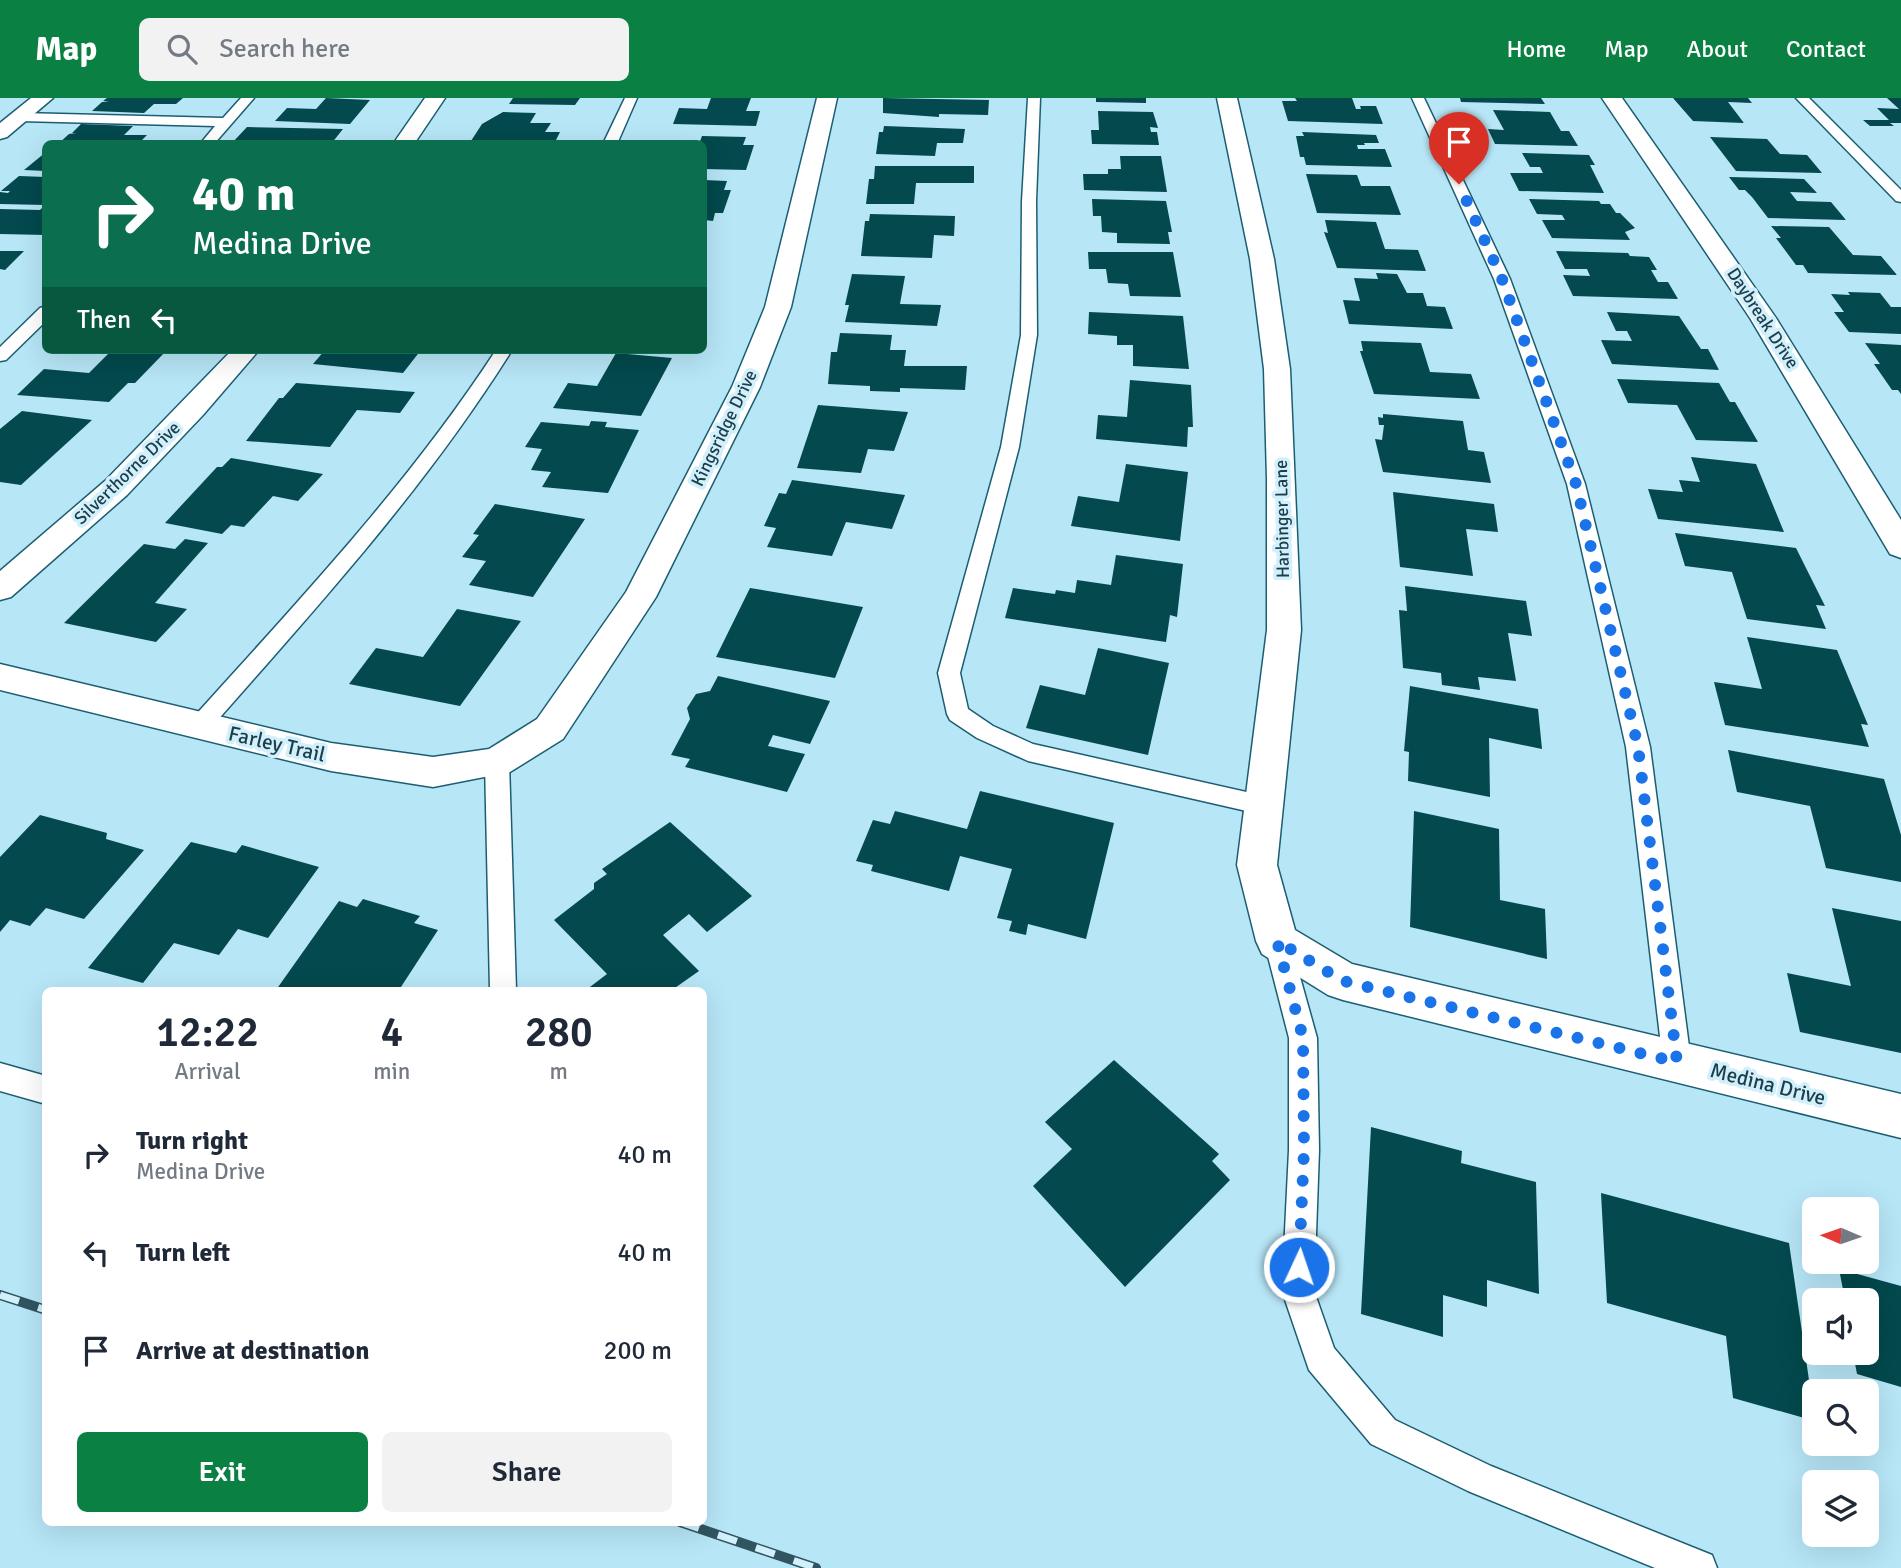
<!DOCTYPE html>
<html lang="en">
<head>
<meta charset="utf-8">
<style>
  :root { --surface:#fff; --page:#f2f2f3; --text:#1f2937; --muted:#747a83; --accent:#0b8043 }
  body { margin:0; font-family:Signika,sans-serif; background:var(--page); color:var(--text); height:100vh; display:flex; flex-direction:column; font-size:26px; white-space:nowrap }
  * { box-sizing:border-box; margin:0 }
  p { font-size:23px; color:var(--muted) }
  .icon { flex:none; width:38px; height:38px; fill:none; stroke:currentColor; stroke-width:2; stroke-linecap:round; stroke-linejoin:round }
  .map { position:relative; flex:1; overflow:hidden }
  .panel { position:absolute; left:42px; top:889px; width:665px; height:539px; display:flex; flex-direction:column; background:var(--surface); border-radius:10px; box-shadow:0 7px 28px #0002 }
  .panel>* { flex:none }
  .hud { position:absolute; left:42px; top:42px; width:665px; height:214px; border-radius:10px; box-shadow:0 7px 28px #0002; background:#0b6e4f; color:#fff; overflow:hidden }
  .needle { width:46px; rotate:272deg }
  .controls { position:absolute; left:1802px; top:1099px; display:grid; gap:14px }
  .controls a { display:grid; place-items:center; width:77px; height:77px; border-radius:10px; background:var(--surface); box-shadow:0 7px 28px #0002; font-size:35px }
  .pin { position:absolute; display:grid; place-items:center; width:60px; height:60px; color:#fff; margin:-72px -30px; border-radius:50% 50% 50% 0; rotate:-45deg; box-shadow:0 0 7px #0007 }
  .pin .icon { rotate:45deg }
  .me { position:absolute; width:77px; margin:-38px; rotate:3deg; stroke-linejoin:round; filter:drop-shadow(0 0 5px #0008) }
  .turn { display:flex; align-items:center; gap:24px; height:147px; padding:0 35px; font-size:32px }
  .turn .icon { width:91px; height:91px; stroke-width:2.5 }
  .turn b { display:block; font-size:49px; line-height:60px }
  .then { display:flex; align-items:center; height:66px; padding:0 35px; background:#0003; gap:14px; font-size:26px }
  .eta { display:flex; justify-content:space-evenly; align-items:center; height:119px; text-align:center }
  .eta b { font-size:42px; font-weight:600; line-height:49px }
  .action { display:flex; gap:14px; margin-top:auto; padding:14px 35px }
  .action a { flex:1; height:80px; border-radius:10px; background:var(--accent); color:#fff; font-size:28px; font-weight:600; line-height:80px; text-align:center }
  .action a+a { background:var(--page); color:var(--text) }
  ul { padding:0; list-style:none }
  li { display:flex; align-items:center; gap:21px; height:98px; padding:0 35px }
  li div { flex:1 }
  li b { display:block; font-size:26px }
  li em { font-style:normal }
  header { display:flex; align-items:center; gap:42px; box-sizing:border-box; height:98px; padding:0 35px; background:var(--accent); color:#fff }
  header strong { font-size:33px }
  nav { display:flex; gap:38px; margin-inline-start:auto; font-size:24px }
  .search { width:490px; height:63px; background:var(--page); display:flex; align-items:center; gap:18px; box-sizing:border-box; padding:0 24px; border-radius:10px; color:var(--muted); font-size:26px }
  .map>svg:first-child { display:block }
  .building { fill:#03494d }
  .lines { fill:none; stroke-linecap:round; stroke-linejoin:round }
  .lane-casing { stroke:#1b5e72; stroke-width:3 }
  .street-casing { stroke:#1b5e72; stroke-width:3 }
  .lane { fill:#fff; fill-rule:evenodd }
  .street { fill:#fff; fill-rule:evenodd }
  .rail-casing { stroke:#305461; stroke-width:10 }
  .rail { stroke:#d1f0fc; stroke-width:7; stroke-dasharray:20; stroke-linecap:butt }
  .route { stroke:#1a73e8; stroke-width:12; stroke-dasharray:0 21.6 }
  .labels { text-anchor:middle; stroke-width:7; stroke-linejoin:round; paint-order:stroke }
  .far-street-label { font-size:18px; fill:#1b3e4a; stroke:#d1f0fc }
  .street-label { font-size:21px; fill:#1b3e4a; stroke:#d1f0fc }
</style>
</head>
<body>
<header>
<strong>Map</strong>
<div class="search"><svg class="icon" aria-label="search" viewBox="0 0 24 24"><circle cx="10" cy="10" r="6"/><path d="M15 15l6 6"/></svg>Search here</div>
<nav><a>Home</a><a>Map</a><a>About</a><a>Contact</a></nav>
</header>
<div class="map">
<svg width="1901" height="1470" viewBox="0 0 1901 1470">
  <rect width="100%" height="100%" fill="#b7e6f7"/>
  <path class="building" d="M107,0H183L176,6H154L144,15L92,13L102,4H109L103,3Z
    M326,0L370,2L350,26L275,23L287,10L316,11Z
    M513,0H580L575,7L509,6Z
    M711,0H751L746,13H760L756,28L673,26L679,10L707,11Z
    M883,0L989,2L988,17L939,16V19L883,15Z
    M1096,0H1146V5L1096,4Z
    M1295,0H1352L1356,11H1361L1360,8H1376L1383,26L1288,23L1282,3H1297Z
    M1460,0H1541L1545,6L1461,4Z
    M1673,0H1748L1752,5L1728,4L1744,25L1693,23Z
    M1887,0H1901V25H1890L1894,28H1870L1863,22H1889L1877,10L1899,11Z
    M1493,12L1550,14L1561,33H1569L1578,48L1495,46L1488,31L1504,32Z
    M1098,13L1153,14L1158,30L1150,29L1151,34H1157L1159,47L1092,46L1091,32H1099Z
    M503,14L536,15L530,25H551L545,34H560L554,46H469L482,26Z
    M81,26L133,28L124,37H147L138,46H58L69,36L76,35H72Z
    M884,28L965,31L963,45H937L935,58L876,56L879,34H883Z
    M247,29L343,31L331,46H231Z
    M1302,34L1376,37L1379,45H1364L1365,47H1357L1358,51H1385L1392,69L1306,67L1304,59H1300L1296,38H1304Z
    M702,38L746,39L743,47H754L746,72L704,71V46H699Z
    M1710,39L1767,41L1780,56L1807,57L1822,75L1736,73Z
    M46,54V73L24,72Z
    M1522,55L1589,57L1595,67H1590L1604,95L1519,93L1510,75H1543L1540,69H1530Z
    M1120,58H1161L1167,94L1084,92L1083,76H1108V71H1121Z
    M875,68H974V85H916L914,106H866L869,81H874Z
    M1306,76L1357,77L1361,88H1390L1401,117L1317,115Z
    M19,78L46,79V107L0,106V94L8,95L10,93H1Z
    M1729,79L1804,81L1817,95L1790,94L1797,103L1831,104L1846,122L1768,120L1752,99L1745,92H1739Z
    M704,82L727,83L724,92H731L723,115H715L713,123L704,122Z
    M1092,101L1166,103L1172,134H1168L1170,146L1117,145V135L1102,134L1101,118H1093Z
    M1529,101L1599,103L1601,106H1610L1616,115H1620L1635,130L1625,134L1630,142L1552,140L1542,122H1565L1562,117L1537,116Z
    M42,110H46V137L0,136V111L40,112Z
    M870,116L955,118L954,138L934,137L932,160L861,158L865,123H869Z
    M1325,122L1376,124L1385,151L1418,152L1426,173L1337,170L1324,134L1328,135Z
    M1771,128L1829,129L1853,157L1881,158L1897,177L1808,175L1803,167H1796L1776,140H1781Z
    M0,153H24L5,172L0,171Z
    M1556,153L1628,155L1630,158L1649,159L1657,172H1651L1658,184H1668L1678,201L1573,198L1563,177L1590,178L1587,171H1565Z
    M1088,154H1173L1181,199L1130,198L1128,186L1108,185L1106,171H1089Z
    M1376,175L1397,176L1407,195H1423L1427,208L1445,209L1453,231L1349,226L1343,202L1360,203L1354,180L1378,181Z
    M852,176L905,178L900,206L941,207L937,228L845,224L849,207H845Z
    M1848,194L1880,195L1891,209H1901V236L1849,234L1834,214H1844L1831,196L1850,197Z
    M1089,214L1183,218L1189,271L1133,268V247H1117V238L1088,236Z
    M1607,214L1679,218L1701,251H1708L1719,272L1612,266L1601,242L1632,243L1627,233H1616Z
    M840,235L892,237L890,252H906L904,268H967L965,292L900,290V294L870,293V288L828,286L831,254H837Z
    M1361,243L1421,245L1430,274L1471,276L1480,301L1374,296L1360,253H1363Z
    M1865,245L1901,247V296L1898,292H1892L1874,266H1880Z
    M112,252H167L135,285H128L109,304L17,297L44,271L89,275Z
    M325,252H421L403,275L313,266Z
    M616,255L672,260L641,318L553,310L568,285L597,288Z
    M1617,281L1719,285L1730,304H1735L1758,344L1696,342L1677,307L1628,305Z
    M1130,282L1191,287L1193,329H1188L1187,349L1096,341L1098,317L1127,319Z
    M296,285L415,294L400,315L357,312L330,349L246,343L279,300H283Z
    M818,307L908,314L894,353L868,351L861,375L797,370Z
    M22,313L92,322L21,387L0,384V331Z
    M1383,316L1463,323L1468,352L1484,354L1491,385L1383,374L1375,341L1382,342L1384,327H1379L1378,319L1383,320Z
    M591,323L607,324L605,329L639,332L608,395L542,389L551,374L531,372L542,351L525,349L541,324L589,328Z
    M1691,359L1756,366L1784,434L1658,421L1648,391L1683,394L1679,382L1700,384Z
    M231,360L323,376L298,403L273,398L244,429L231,427L222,436L165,425L217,369H222Z
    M1126,366L1188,374L1180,443L1071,428L1078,398L1119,404Z
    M792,382L905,397L892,431L846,424L832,458L767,449L776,430L764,428L779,395L786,396Z
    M1393,394L1494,406L1498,434L1466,431L1473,478L1400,469Z
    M495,406L585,421L533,499L469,487L486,463L462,459L479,437L473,436Z
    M1675,435L1796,450L1825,508L1816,507L1826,531L1747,521L1732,474L1685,468Z
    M185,441L208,445L155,505L187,511L156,544L64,525L144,446L175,451Z
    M1116,457L1183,466L1177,519L1170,517L1166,544L1005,520L1013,490L1055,496L1056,492L1075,495L1077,482L1111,487Z
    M1405,488L1526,503L1532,538L1508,535L1516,583L1478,579L1480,592L1442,587L1441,575L1403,570L1399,512L1407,513Z
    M750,490L863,509L835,580L716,559Z
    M457,511L521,523L460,608L349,586L376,550L423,559Z
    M1747,539L1837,552L1868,627L1861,626L1869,649L1725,627L1714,584L1762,591Z
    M1098,550L1169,565L1148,657L1026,630L1040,587L1085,597Z
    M718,578L830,603L810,646L773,637L768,648L805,656L787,694L685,669L690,661L671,657L690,621L687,610L696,596L710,593Z
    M1410,588L1538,611L1542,651L1489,640L1490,699L1408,683L1409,654L1404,653Z
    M1728,652L1884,681L1901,737V784L1826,770L1810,708L1737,694Z
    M980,693L1114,725L1086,841L1028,826L1026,837L1009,833L1012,823L997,820L1012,771L960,758L949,793L871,773L873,767L856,763L873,722L890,726L895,713L967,731Z
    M1414,713L1499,731L1500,802L1545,811L1547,861L1410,829Z
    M40,717L107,735L106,741L144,752L84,821L46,810L30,828L10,822L0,834V759Z
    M670,724L752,798L707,834L689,816L663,837L699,873L672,892H586L607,876L554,822L594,791V785L607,776L602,771Z
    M191,744L236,755L242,747L319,769L268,840L238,831L219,857L174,845L143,885L88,870Z
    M363,801L420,818L414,825L438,832L399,892H276L339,803L357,809Z
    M1832,810L1901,823V955L1800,934L1787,875L1851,888Z
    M1114,962L1219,1056L1212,1063L1230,1082L1125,1189L1033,1088L1072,1051L1045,1024Z
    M1371,1029L1462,1053L1461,1065L1536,1084L1539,1196L1487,1182V1209L1443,1197V1239L1361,1216Z
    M1601,1095L1789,1145L1815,1323L1733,1300L1726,1238L1607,1205Z
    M1839,1171L1901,1188V1289L1857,1276L1853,1255H1867V1202H1845Z"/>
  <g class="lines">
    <g class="lane-casing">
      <path id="lane" d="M241,0H254L214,46H200L215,28L20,23L13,19L20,15L223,20Z
        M625,0H637L617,46H603Z
        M1028,0H1040L1036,103L1037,237L1019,349L960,575L968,611L993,628L1033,646L1273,700L1276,707L1273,714L1264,717L1028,663L977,640L950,622L947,616L938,575L1001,349L1021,237L1022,103Z
        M1412,0H1424L1510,181L1585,386L1650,649L1691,964L1687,973L1677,977L1667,973L1663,964L1626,649L1567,386L1494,181Z
        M1796,0H1809L1901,92V104L1896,103Z
        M46,208V223L6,262L0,263V249L40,210Z
        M496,252H512C425,391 316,510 208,633L200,636L192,633L189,627L192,621C299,502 408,387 496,252Z
        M497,655L505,657L509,664L516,892H490L485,664L489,657Z
        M1277,831L1286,835L1290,843L1317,940L1319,1052L1314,1193L1334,1250L1395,1322L1491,1368L1712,1457L1717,1470H1655L1468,1393L1371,1346L1309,1272L1282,1193L1289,1052V940L1264,843L1268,835Z
        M0,965L46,978V1006L0,993Z"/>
    </g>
    <g class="street-casing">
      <path id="street" d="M31,0H53L7,39L0,41V25Z
        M425,0H445L414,46H393Z
        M817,0H837L791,209L760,289L656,499L563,641L510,674L433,689L331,673L0,592V566L331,645L433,659L489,651L537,621L626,494L732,289L765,209Z
        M1217,0H1237L1274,161L1290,271L1301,532L1277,767L1295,832L1352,866L1901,996V1040L1343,902L1328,897L1262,856L1256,843L1237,767L1267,532V381L1264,271L1250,161Z
        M1602,0H1622L1776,220L1901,422V460L1890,456L1750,220Z
        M232,252H259L203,317L127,397L11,499L0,502V473L105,383Z"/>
    </g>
    <use href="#lane" class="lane"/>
    <use href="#street" class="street"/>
    <g class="rail-casing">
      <path id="rail" d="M0,1197L46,1212
        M680,1424L816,1470"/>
    </g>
    <use href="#rail" class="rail"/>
  </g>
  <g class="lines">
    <path class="route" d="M1299,1169L1304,1052L1303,940L1277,843L1343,883L1677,964L1638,649L1576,386L1502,181L1459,86"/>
  </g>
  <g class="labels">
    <g class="far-street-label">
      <text transform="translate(1763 220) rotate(57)" y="6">Daybreak Drive</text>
      <text transform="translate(724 330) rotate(-64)" y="6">Kingsridge Drive</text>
      <text transform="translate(127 375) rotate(-44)" y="6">Silverthorne Drive</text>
      <text transform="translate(1282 421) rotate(-91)" y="6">Harbinger Lane</text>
    </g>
    <g class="street-label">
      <text transform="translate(277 646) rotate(13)" y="7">Farley Trail</text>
      <text transform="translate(1768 986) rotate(14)" y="7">Medina Drive</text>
    </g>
  </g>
</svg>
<div class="controls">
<a><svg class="needle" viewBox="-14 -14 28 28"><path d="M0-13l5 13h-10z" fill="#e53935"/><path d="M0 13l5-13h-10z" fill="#747a83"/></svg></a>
<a><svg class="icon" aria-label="sound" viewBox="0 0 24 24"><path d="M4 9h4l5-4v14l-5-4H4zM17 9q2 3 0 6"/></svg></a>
<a><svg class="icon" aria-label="search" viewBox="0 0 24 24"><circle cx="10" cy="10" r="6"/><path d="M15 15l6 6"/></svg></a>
<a><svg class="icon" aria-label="layers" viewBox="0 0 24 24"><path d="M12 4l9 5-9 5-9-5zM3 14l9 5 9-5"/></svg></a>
</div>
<div class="pin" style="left:1459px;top:86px;background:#d93025"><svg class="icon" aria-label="arrive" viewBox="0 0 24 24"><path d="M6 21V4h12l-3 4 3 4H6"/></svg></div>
<svg class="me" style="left:1299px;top:1169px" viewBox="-20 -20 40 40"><circle r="17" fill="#1a73e8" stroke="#fff" stroke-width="3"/><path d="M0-11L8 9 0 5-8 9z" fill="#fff"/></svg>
<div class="hud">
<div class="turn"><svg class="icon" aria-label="right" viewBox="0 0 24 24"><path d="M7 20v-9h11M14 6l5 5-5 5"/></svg><div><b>40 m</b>Medina Drive</div></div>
<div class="then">Then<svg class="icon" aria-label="left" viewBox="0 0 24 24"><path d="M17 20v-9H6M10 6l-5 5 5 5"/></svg></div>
</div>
<section class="panel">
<div class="eta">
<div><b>12:22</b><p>Arrival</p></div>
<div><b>4</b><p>min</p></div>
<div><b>280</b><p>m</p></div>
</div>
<ul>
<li><svg class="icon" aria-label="right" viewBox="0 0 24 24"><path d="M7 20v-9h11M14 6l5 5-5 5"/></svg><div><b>Turn right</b><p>Medina Drive</p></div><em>40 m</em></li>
<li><svg class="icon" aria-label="left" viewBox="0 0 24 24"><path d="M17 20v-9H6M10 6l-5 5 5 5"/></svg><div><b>Turn left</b></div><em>40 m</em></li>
<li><svg class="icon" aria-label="arrive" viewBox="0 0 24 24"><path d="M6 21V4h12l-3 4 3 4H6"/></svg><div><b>Arrive at destination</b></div><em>200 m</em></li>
</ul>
<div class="action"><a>Exit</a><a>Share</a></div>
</section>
</div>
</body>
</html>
